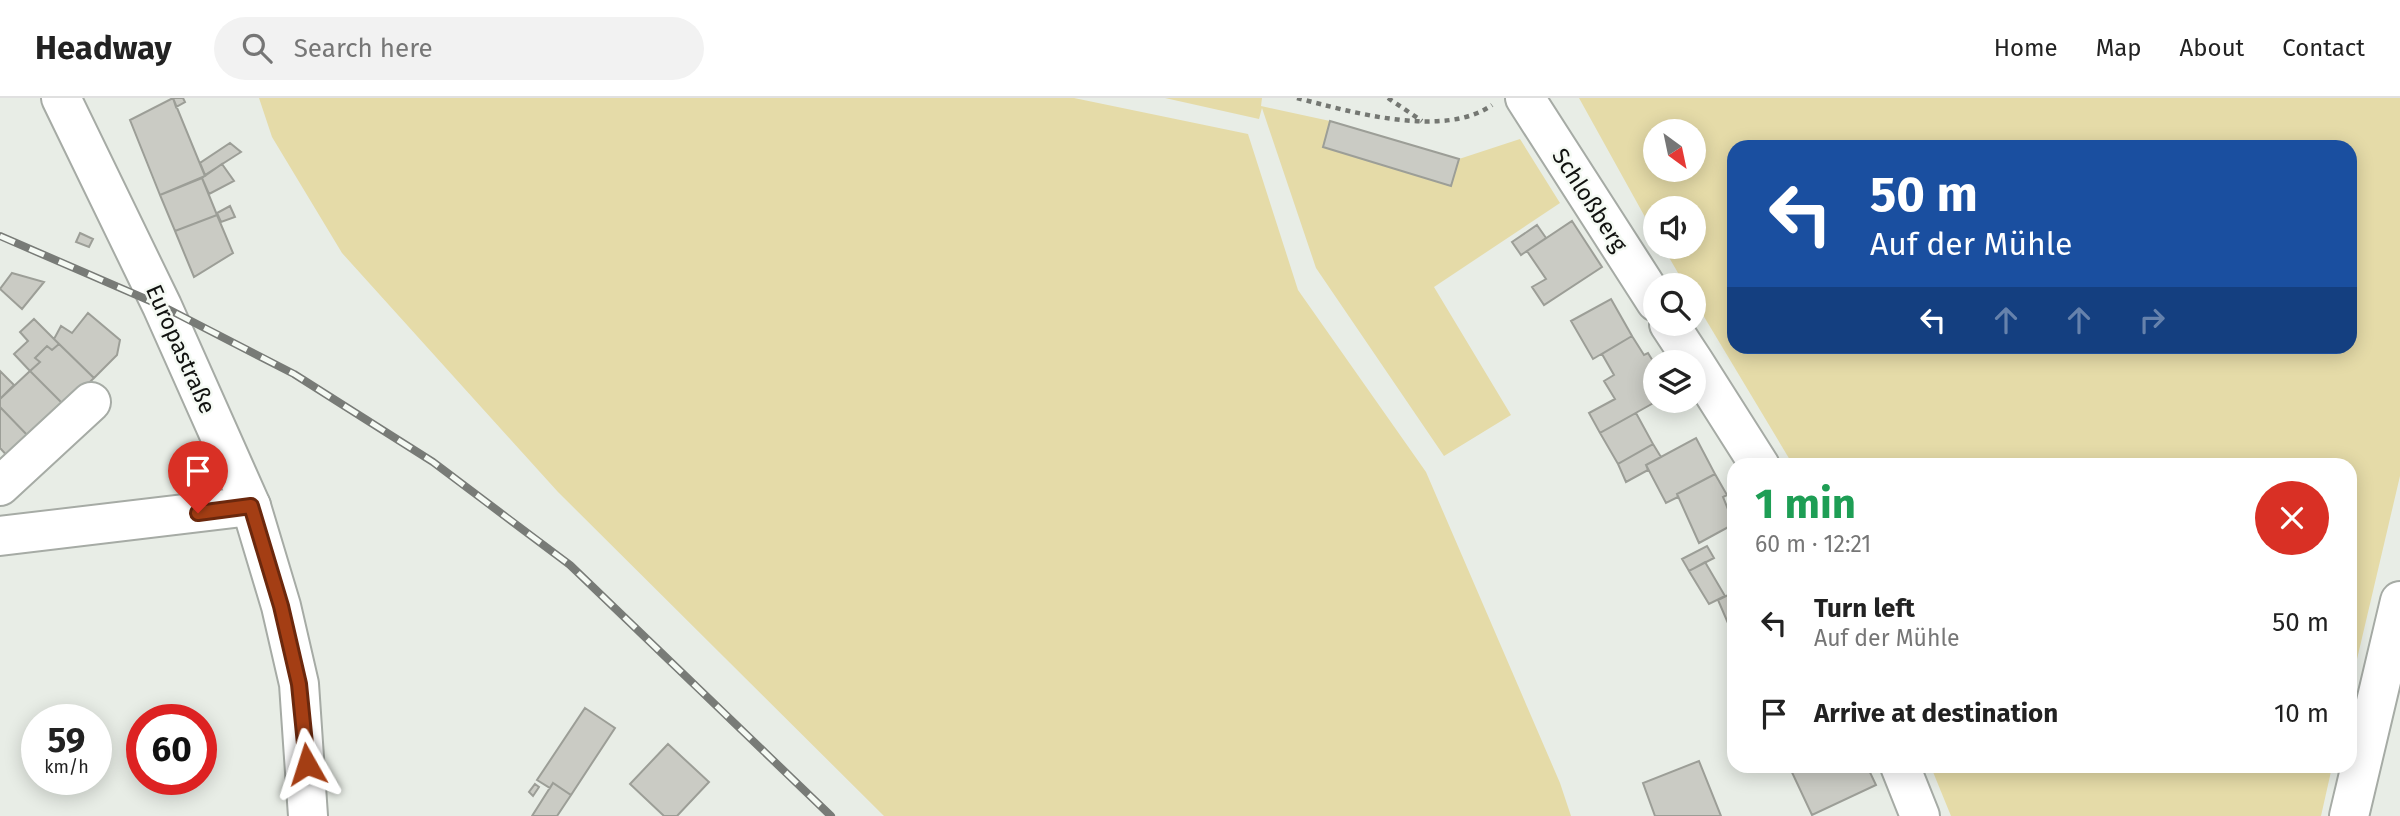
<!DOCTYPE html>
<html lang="en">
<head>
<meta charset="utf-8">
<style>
  :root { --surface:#fff; --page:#f2f2f2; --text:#222; --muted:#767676; --line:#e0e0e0 }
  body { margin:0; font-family:"Fira Sans",sans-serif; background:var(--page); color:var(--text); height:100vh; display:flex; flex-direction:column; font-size:26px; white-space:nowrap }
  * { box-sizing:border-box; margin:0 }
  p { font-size:23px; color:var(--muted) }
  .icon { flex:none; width:38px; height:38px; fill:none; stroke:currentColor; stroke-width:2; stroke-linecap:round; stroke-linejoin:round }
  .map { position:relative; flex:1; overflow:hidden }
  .details { position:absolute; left:1727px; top:360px; width:630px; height:315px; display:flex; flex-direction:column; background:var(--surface); border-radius:21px; box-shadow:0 4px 18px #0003 }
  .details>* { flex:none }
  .banner { position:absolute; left:1727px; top:42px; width:630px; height:214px; border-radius:21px; box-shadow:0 4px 18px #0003; background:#1a4fa0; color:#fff; overflow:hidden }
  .needle { width:46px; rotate:147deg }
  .buttons { position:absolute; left:1643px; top:21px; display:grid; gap:14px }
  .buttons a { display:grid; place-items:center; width:63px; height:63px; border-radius:50%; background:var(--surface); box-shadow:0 4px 18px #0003; font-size:35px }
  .speed { position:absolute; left:21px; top:606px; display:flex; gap:14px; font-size:35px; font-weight:700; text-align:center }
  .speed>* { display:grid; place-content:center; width:91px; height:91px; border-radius:50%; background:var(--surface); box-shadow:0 4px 18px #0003; line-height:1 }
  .speed small { font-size:18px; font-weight:400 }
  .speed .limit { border:10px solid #d22; background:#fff; color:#111 }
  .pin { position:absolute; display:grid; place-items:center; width:60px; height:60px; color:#fff; margin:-72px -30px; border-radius:50% 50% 50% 0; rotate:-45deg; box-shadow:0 0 7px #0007 }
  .pin .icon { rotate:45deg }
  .me { position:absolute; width:77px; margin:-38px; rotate:354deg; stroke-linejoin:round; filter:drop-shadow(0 0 5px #0008) }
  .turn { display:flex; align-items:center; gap:24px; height:147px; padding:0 28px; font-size:32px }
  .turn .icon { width:91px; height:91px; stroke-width:2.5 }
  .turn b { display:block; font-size:49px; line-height:60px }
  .lanes { display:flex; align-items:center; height:66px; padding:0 28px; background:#0003; justify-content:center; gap:35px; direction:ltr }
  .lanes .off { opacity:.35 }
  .round { display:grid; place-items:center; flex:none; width:74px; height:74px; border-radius:37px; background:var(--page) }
  .summary { display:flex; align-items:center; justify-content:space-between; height:119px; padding:0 28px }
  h1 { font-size:42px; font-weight:700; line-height:52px; color:#1e9e55 }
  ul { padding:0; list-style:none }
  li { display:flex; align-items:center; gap:21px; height:91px; padding:0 28px }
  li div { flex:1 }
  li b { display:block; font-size:26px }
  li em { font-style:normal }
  header { display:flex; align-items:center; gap:42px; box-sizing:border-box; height:98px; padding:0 35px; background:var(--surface); border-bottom:2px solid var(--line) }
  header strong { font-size:33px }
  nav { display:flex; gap:38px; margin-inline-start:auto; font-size:24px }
  .search { width:490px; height:63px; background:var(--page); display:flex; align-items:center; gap:18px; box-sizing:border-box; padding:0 24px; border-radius:38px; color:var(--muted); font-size:26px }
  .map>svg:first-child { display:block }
  .green { fill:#e5dba8; fill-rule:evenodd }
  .building { fill:#cacbc4; stroke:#9c9e97; stroke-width:2 }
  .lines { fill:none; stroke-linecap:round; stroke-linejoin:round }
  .minor-casing { stroke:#a6aba5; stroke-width:42 }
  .major-casing { stroke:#a6aba5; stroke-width:42 }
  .path { stroke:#747772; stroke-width:4.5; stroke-dasharray:5 5; stroke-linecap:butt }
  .minor { stroke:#fff; stroke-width:38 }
  .major { stroke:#fff; stroke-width:38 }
  .rail-casing { stroke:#787b77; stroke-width:8 }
  .rail { stroke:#f5faf4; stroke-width:5; stroke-dasharray:16; stroke-linecap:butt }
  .route-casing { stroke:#6b280d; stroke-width:18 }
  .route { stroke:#a43e14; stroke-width:12 }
  .labels { text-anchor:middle; stroke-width:5; stroke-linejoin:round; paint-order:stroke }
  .street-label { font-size:23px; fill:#111210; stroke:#f5faf4 }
</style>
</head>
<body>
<header>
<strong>Headway</strong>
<div class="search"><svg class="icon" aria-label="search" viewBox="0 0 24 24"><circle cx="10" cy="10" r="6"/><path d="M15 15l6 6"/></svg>Search here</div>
<nav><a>Home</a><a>Map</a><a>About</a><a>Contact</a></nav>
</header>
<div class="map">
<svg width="2400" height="718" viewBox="0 0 2400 718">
  <rect width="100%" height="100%" fill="#e8ede6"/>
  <path class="green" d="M259,0H1074L1248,36L1298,192L1426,374L1560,685L1571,718H884L558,394L342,155L272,39Z
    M1165,0H1262L1261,8L1330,23L1459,61L1520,41L1560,105L1434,189L1511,317L1444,358L1316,170L1262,10L1259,21Z
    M1579,0H2400V378L2350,591V368L1793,367L1694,202V187H1685L1663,149H1694V110H1656L1655,137ZM1694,33V72H1656V33ZM1734,49H2350V248H1734Z
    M1931,669H2332L2321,718H1951Z"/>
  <path class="building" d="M173,0L205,78L160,97L130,22Z
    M173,0H183L185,4L176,9Z
    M1330,23L1459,61L1451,88L1323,49Z
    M230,45L241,54L205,77L200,65Z
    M222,66L234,83L209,96L202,80Z
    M202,80L217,117L175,133L160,97Z
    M230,108L235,119L221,124L217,115Z
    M217,117L233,155L194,179L175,133Z
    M1572,123L1602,169L1544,207L1532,189L1546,181L1527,153Z
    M1537,127L1546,140L1521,157L1512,144Z
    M80,135L93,141L89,149L76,144Z
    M12,175L44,184L22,211L0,191Z
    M1611,201L1632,238L1593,261L1571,223Z
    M88,215L120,242L117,257L94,280L54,241L61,228L72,235Z
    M34,221L59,246L52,252L47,248L35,260L40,264L30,273L14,256L28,243L20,234Z
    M1632,238L1644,257L1648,255L1656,268L1657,303L1600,335L1589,315L1615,301L1604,283L1614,277L1602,256Z
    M59,246L94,280L65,308L30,273L40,264L35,260L47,248L52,252Z
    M0,273L14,287L0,301Z
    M30,273L65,308L31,341L0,309V301Z
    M0,309L31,341L10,361L0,350Z
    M1636,315L1653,346L1618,366L1600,335Z
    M1696,340L1715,376L1677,396L1678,399L1666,405L1646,367Z
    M1653,346L1661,359L1646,367L1648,372L1626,384L1618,366Z
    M1715,376L1727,397L1723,399L1734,426L1699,445L1677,396Z
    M1707,448L1714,460L1689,473L1682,461Z
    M1705,464L1725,498L1709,506L1689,473Z
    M1734,494V539L1718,502Z
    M585,610L615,630L571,697L553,685L550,690L537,682Z
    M668,646L709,684L677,718H664L630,686Z
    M1699,663L1721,718H1655L1643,685Z
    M1789,668H1867L1876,687L1812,717Z
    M553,685L571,697L557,718H532Z
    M535,686L539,689L533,698L529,694Z"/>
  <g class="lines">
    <g class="minor-casing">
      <path id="minor" d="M1525,0L1656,204
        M1669,226L1694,264
        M1694,264L1760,368
        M0,388L91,304
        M0,438L251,408
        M1900,668L1920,718
        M2349,718L2400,503"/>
    </g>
    <g class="major-casing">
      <path id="major" d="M61,0L162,208L251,408L281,508L299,586L308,718"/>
    </g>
    <path class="path" d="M1297,0C1351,14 1444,41 1492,7
      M1388,0L1422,23"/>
    <use href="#minor" class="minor"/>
    <use href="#major" class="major"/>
    <g class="rail-casing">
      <path id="rail" d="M0,138L162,208L294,276L433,364L570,467L831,718"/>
    </g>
    <use href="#rail" class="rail"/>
  </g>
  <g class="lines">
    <g class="route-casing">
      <path id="route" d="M198,415L251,408L281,508L299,586L307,666"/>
    </g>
    <use href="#route" class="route"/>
  </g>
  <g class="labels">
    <g class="street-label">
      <text transform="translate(1590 102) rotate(57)" y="8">Schloßberg</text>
      <text transform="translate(181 251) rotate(66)" y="8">Europastraße</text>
    </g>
  </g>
</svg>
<div class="buttons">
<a><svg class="needle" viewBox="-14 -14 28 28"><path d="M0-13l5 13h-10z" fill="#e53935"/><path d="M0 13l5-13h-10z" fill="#767676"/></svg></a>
<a><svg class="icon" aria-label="sound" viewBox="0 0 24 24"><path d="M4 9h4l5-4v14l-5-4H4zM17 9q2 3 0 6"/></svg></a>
<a><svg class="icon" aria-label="search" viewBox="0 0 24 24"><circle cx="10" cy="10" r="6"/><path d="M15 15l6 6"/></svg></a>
<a><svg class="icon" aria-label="layers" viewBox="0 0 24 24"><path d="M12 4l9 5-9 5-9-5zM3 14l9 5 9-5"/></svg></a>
</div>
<div class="speed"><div>59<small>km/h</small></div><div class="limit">60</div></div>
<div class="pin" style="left:198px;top:415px;background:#d93025"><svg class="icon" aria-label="arrive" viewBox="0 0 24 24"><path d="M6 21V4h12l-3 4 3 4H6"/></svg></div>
<svg class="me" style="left:307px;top:666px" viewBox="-20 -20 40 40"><path d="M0-17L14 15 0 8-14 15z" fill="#a43e14" stroke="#fff" stroke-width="4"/></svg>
<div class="banner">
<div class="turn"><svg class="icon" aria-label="left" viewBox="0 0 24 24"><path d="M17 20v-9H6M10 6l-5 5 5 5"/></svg><div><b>50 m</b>Auf der Mühle</div></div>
<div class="lanes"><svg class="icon" aria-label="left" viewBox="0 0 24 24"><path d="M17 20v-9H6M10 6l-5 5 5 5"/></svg><svg class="icon off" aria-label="ahead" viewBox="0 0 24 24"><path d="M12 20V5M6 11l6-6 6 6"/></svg><svg class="icon off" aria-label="ahead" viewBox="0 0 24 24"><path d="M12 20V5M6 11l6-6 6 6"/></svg><svg class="icon off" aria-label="right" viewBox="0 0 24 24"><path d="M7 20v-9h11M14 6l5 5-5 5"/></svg></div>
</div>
<section class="details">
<div class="summary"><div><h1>1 min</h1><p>60 m · 12:21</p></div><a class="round" style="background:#d93025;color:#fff"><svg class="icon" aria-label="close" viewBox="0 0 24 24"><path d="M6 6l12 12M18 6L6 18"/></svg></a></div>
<ul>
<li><svg class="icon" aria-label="left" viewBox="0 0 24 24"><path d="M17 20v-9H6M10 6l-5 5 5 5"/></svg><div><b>Turn left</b><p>Auf der Mühle</p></div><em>50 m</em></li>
<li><svg class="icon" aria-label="arrive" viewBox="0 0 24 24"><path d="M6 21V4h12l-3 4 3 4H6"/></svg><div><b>Arrive at destination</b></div><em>10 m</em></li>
</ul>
</section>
</div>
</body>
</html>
